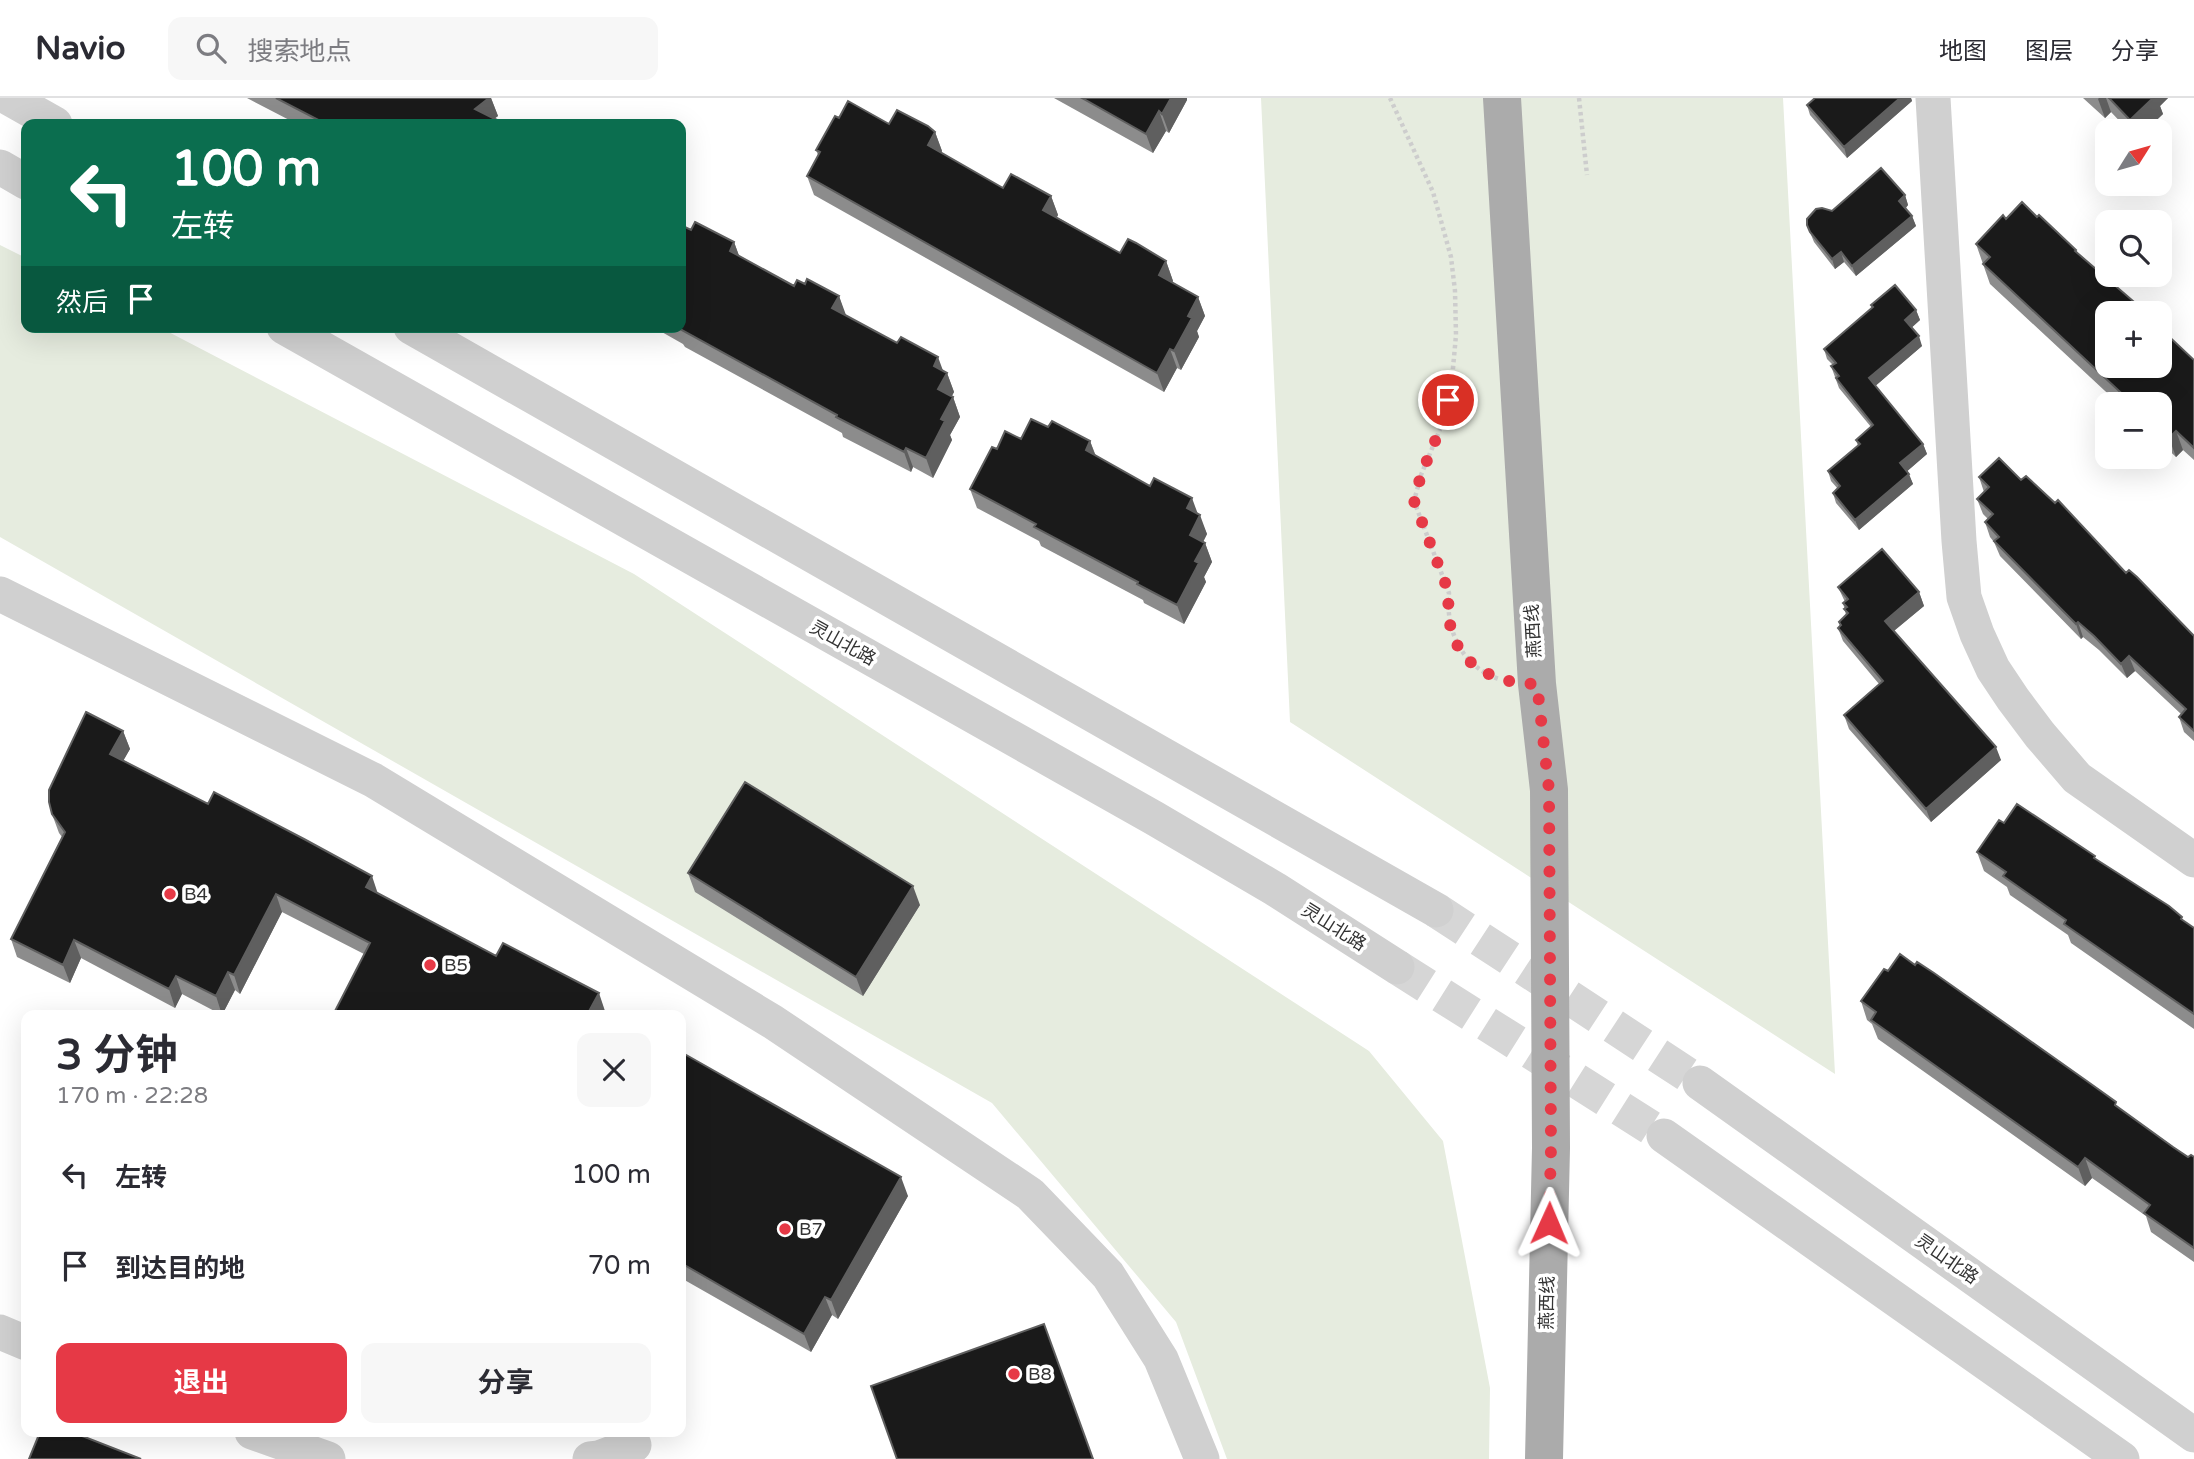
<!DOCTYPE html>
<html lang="zh">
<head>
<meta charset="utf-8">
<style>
  :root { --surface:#fff; --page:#f7f7f7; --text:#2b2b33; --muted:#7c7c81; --line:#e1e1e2; --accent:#e63946 }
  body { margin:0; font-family:"Varela Round","Noto Sans SC",sans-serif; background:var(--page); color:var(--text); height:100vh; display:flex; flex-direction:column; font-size:26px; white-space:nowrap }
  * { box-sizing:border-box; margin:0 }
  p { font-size:23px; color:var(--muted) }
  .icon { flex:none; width:38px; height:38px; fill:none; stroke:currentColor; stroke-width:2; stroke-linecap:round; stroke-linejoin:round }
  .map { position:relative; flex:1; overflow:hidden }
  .details { position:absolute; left:21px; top:912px; width:665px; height:427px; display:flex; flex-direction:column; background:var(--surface); border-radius:14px; box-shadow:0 7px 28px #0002 }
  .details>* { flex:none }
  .top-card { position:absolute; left:21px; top:21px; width:665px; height:214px; border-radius:14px; box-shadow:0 7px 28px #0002; background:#0b6e4f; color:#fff; overflow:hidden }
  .needle { width:46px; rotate:53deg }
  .fabs { position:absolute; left:2095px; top:21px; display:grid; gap:14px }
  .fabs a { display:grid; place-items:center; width:77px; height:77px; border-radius:14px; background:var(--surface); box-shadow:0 7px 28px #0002; font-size:35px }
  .pin { position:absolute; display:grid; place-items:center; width:60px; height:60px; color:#fff; margin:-30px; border:4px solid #fff; border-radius:50%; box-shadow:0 2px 7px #0007 }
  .me { position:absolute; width:77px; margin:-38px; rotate:1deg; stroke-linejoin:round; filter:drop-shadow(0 0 5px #0008) }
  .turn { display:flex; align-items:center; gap:24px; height:147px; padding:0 35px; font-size:32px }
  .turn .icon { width:91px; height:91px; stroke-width:2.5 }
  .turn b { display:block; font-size:49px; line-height:60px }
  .then { display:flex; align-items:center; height:66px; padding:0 35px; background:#0003; gap:14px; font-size:26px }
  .round { display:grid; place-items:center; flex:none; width:74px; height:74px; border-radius:14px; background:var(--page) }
  .head { display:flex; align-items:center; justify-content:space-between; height:119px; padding:0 35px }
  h1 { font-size:42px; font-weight:700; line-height:52px }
  .button { display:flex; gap:14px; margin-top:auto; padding:14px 35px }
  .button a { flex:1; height:80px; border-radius:14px; background:var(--accent); color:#fff; font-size:28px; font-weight:700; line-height:80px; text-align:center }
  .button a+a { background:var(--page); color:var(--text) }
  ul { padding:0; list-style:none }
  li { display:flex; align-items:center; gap:21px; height:91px; padding:0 35px }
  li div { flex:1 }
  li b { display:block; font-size:26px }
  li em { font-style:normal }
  header { display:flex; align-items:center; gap:42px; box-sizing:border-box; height:98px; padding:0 35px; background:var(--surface); border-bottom:2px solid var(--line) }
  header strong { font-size:33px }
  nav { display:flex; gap:38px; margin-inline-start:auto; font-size:24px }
  .search { width:490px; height:63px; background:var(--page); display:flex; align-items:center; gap:18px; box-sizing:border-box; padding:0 24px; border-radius:14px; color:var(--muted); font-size:26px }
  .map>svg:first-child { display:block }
  .green { fill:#e6ecdf }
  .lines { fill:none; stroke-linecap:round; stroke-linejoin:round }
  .minor-tunnel { stroke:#d6d6d6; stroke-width:35; stroke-dasharray:35 18; stroke-linecap:butt }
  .path { stroke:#cdcdcd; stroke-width:4.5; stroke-dasharray:3.5 3.5; stroke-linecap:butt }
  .minor { stroke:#d0d0d0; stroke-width:35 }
  .major { stroke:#ababab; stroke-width:38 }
  .wall { fill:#8c8c8c }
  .shaded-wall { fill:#5f5f5f }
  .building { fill:#1a1a1a; stroke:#5f5f5f; stroke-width:2 }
  .route { stroke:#e63946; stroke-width:12; stroke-dasharray:0 21.6 }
  .poi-dot { fill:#e63946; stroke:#fff; stroke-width:2.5 }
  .labels { text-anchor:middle; stroke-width:7; stroke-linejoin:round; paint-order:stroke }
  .street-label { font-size:18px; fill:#333; stroke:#fff }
  .poi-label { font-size:18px; fill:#333; stroke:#fff; text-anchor:start }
</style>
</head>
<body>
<header>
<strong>Navio</strong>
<div class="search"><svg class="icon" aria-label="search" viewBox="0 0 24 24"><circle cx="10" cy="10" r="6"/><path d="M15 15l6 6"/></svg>搜索地点</div>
<nav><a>地图</a><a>图层</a><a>分享</a></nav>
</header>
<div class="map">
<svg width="2194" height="1361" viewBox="0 0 2194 1361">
  <rect width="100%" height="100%" fill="#fff"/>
  <path class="green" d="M1261,0H1783L1835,976L1290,624Z
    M0,147L26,160V229H159L634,476L1369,953L1443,1043L1490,1290L1489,1361H1227L1176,1224L992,1005L0,439Z"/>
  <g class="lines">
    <path class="minor-tunnel" d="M1436,812L1700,985
      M1397,869L1664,1038"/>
    <path class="path" d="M1390,0L1433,94L1451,159L1455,193L1456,237L1452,281L1443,324L1421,377L1414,403L1449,495C1445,532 1462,569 1499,581
      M1579,0L1587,77"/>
    <path class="minor" d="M9,0L55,26
      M1933,0L1959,443L1964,499L1977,536L1993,571L2013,601L2040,637L2077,680L2194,762
      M0,69L26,84
      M284,229L1154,720L1275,791L1397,869
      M411,229L1436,812
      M0,496L373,682L773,924L1030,1096L1108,1177L1161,1261L1202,1361
      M1700,985L2194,1337
      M1664,1038L2122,1361
      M0,1234L26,1245
      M252,1334L328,1361
      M590,1361L599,1360L634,1347"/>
    <path class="major" d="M1502,0L1537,586L1549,692L1551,1050L1544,1361"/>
  </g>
  <path class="wall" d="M247,0H491L498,18L494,21L505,26H297Z
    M1054,0H1187V2L1169,35L1166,33L1153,55Z
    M1815,0H1911L1912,3L1847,60L1810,17L1807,7Z
    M2083,0H2168L2160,8L2163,16L2145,33H2129L2111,14L2105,20Z
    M839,20L935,34L942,53L941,55L1003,90L1051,98L1058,117L1057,119L1120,155L1166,163L1173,183L1172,184L1198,199L1205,218L1197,233L1199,239L1181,272L1177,270L1164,294L814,97L807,78L818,57L816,52Z
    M1905,97L1908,107L1906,110L1912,118L1916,128L1856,178L1844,164L1835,171L1814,144L1807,127L1832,113Z
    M2037,119L2076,152L2078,155L2133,203L2134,206L2194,262V362L2183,352L2176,359L2160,344V306H2119L1990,186L1976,146L2006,121Z
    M691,132L734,144L739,158L794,188L805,186L839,198L845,217L947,275L954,294L951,299H953L960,319L950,337L952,342L933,380L913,369L911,374L843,339L842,335L685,249L683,246L653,229H681Z
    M1871,207L1916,212L1920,222L1911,230L1922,248L1875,288L1923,346L1927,356L1907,373L1913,386L1859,432L1836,405L1833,395L1838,391L1831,383L1828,373L1858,348L1856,342L1871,329L1839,290L1831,268L1833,267L1827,261L1824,251L1872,210Z
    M1048,329L1090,343L1096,358L1198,416L1207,436L1203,444L1205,445L1212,464L1204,479L1206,484L1184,526L1144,505L1143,502L1041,448L1039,443L977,410L970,391L997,351Z
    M1979,379L2021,382L2126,475L2194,538V643L2184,634L2179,619L2181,616L2135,573L2127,580L2099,552L2083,539L2081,541L2000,458L1994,444L1990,439L1985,424L1988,421L1983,416L1977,401L1984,394Z
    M1838,489L1919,494L1924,508L1894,533L2001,662L1931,724L1849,631L1844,617L1879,586L1843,543L1838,530L1840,528L1839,524L1846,517L1843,505L1845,504Z
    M123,633L130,651L123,662L496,858L605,913L364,856L282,814L240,896L235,892L222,917L182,896L175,910L81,860L70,885L17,859L11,841L62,739L59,735L52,716Z
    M1977,754L2097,762L2194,830V931L2071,845L2068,837L2010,797L2007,789L1984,773Z
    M688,775L920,807L863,898L695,794Z
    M1861,903L2118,1009L2188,1059H2194V1164L2151,1134L2146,1118L2092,1080L2085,1088L1878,941L1872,926L1867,922Z
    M681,954L908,1098L838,1221L832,1217L811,1254L681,1180Z"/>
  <path class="shaded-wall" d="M489,0H491L498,18L487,26L475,11Z
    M1171,0H1187V2L1169,35L1162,16Z
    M1900,0H1911L1912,3L1847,60L1844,49Z
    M2099,0H2106L2111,14L2105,20L2098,1Z
    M2153,0H2168L2160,8L2163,16L2145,33H2134L2130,22Z
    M1159,13L1166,33L1153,55L1146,36Z
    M935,34L942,53L935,66L928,47Z
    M1905,97L1908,107L1903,113L1899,103Z
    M1051,98L1058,117L1050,131L1043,112Z
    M1912,118L1916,128L1856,178L1852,168Z
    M734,144L741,163L730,153Z
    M1841,154L1844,164L1835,171L1832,161Z
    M1166,163L1173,183L1166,196L1159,177Z
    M839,198L846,217L839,229L832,210Z
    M1198,199L1205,218L1197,233L1199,239L1181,272L1174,253L1188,218Z
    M1916,212L1920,222L1909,232L1905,222Z
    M1919,238L1922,248L1873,290L1869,280Z
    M1170,251L1177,270L1164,294L1157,275Z
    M938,259L945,278L947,275L954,294L945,311L938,291L934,268Z
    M953,299L960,319L950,337L952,342L933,380L926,360L941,321Z
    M2176,333L2183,352L2176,359L2169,340Z
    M1090,343L1097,362L1086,352Z
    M1923,346L1927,356L1904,376L1900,365Z
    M906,350L913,369L911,374L904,354Z
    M1909,376L1913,386L1859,432L1855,422Z
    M1192,400L1199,419L1187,410Z
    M1200,417L1207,436L1197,456L1190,437Z
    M1205,445L1212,464L1204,479L1206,484L1184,526L1177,507L1195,463Z
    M1919,494L1924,508L1890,536L1885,523Z
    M2078,524L2083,539L2081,541L2076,526Z
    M2129,558L2135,573L2127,580L2121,566Z
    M123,633L130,651L117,674L110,656Z
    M1996,649L2001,662L1931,724L1926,711Z
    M372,778L378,796L366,789Z
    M913,788L920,807L863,898L856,879Z
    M276,796L282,814L240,896L234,877Z
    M74,842L81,860L70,885L63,867Z
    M228,874L235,892L222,917L216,898Z
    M176,878L182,896L175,910L169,891Z
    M599,895L605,913L603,917H587Z
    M2085,1060L2092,1080L2085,1088L2078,1069Z
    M901,1079L908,1098L838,1221L831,1202Z
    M825,1199L832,1217L811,1254L804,1236Z"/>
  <path class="building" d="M276,0H489L475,11L505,26H326Z
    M1082,0H1171L1162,16L1159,13L1146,36Z
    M1815,0H1900L1844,49L1807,7Z
    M2109,0H2153L2130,22Z
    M848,3L889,26L897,12L928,28L935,34L928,47L1003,90L1011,76L1051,98L1043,112L1120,155L1128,141L1136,145L1166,163L1159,177L1198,199L1188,218L1192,220L1174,253L1170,251L1157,275L807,78L820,54L816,52L835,18L839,20Z
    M1881,70L1905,97L1899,103L1912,118L1852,168L1841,154L1832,161L1810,134L1807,127V121L1816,111L1822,110L1832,113Z
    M2022,104L2037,119L2039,117L2076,152L2075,153L2133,203L2132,204L2144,215H2107V268H2160V230L2194,262V350L2176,333L2169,340L2160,331V306H2133L1983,166L1990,159L1976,146L2003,117L2006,121Z
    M695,124L734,144L730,153L794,188L797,182L805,186L807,181L839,198L832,210L897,245L901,239L938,259L934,268L947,275L938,291L953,299L941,321L945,323L926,360L906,350L904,354L836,319L837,317L678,230L681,229V127L691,132Z
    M1895,187L1916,212L1905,222L1919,238L1869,280L1923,346L1900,365L1909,376L1855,422L1833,395L1840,388L1828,373L1860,346L1856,342L1873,327L1836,280L1839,278L1831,268L1836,265L1824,251L1873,209L1871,207Z
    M1031,321L1048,329L1052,323L1090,343L1086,352L1150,388L1154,380L1192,400L1187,410L1200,417L1190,437L1205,445L1195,463L1199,465L1177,507L1137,486L1138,484L1034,429L1036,426L970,391L992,349L997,351L1005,333L1021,341Z
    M1999,360L2021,382L2026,378L2055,405L2058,402L2126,475L2129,472L2137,479L2194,538V633L2179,619L2186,611L2129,558L2121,566L2094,538L2078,524L2076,526L1994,443L1999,439L1985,424L1993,416L1977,401L1989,389L1979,379Z
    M1882,451L1919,494L1885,523L1996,649L1926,711L1844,617L1883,583L1838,530L1841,527L1839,524L1848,515L1844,511L1847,509L1843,505L1848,501L1838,489Z
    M86,614L123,633L110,656L208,706L214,694L304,741L372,778L366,789L496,858L503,845L599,895L587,917H333L370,845L276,796L234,877L228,874L216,898L176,878L169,891L74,842L63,867L11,841L65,734L52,716L49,704V692Z
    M745,684L913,788L856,879L688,775Z
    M2017,706L2095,758L2094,760L2169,808L2182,819L2181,821L2194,830V916L2064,826L2066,822L2003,778L2006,774L1977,754L1999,722L2004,725Z
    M1900,856L1915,867L1917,864L1934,875L2084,981L2116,1004L2115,1007L2173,1049L2188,1059L2191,1057L2194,1059V1150L2144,1115L2150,1107L2085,1060L2078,1069L1871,922L1876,914L1861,903L1884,871L1888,873Z
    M681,954L901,1079L831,1202L825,1199L804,1236L681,1165Z
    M1044,1226L1093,1361H897L871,1288Z
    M40,1334H72L141,1361H29Z"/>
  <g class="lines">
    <path class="route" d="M1448,302L1443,324L1421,377L1414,403L1449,495C1443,555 1479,585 1537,586L1549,692L1551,1050L1549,1125"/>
  </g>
  <g class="poi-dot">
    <circle cx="170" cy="796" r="7"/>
    <circle cx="430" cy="867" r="7"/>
    <circle cx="785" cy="1131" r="7"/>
    <circle cx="1014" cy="1276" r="7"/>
  </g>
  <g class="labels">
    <g class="street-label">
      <text transform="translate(1533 533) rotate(-93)" y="6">燕西线</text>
      <text transform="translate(843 545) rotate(29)" y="6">灵山北路</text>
      <text transform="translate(1334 829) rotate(32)" y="6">灵山北路</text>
      <text transform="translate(1947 1161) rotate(35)" y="6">灵山北路</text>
      <text transform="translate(1547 1205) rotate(-89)" y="6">燕西线</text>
    </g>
    <g class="poi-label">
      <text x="184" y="802">B4</text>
      <text x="444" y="873">B5</text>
      <text x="799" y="1137">B7</text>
      <text x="1028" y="1282">B8</text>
    </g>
  </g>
</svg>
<div class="fabs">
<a><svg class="needle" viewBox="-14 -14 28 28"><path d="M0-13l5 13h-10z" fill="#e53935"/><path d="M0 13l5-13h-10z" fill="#7c7c81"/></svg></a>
<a><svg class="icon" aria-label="search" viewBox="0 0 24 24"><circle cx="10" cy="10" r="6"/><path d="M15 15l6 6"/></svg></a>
<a>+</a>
<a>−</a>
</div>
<div class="pin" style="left:1448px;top:302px;background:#d93025"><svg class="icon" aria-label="arrive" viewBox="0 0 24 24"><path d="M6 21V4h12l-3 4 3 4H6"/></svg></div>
<svg class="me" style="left:1549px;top:1125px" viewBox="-20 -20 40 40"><path d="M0-17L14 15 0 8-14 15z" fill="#e63946" stroke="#fff" stroke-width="4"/></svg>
<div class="top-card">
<div class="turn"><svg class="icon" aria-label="left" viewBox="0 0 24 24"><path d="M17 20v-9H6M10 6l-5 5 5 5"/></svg><div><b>100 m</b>左转</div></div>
<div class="then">然后<svg class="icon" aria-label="arrive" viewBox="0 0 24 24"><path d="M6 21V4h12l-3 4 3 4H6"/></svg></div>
</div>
<section class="details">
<div class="head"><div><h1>3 分钟</h1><p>170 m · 22:28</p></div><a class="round"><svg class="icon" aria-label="close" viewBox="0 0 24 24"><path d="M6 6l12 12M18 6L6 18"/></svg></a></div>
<ul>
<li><svg class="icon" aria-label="left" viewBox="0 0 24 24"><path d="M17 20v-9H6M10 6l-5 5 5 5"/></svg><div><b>左转</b></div><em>100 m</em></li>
<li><svg class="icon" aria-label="arrive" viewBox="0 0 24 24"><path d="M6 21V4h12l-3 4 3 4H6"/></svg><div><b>到达目的地</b></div><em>70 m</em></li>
</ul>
<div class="button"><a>退出</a><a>分享</a></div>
</section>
</div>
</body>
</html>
